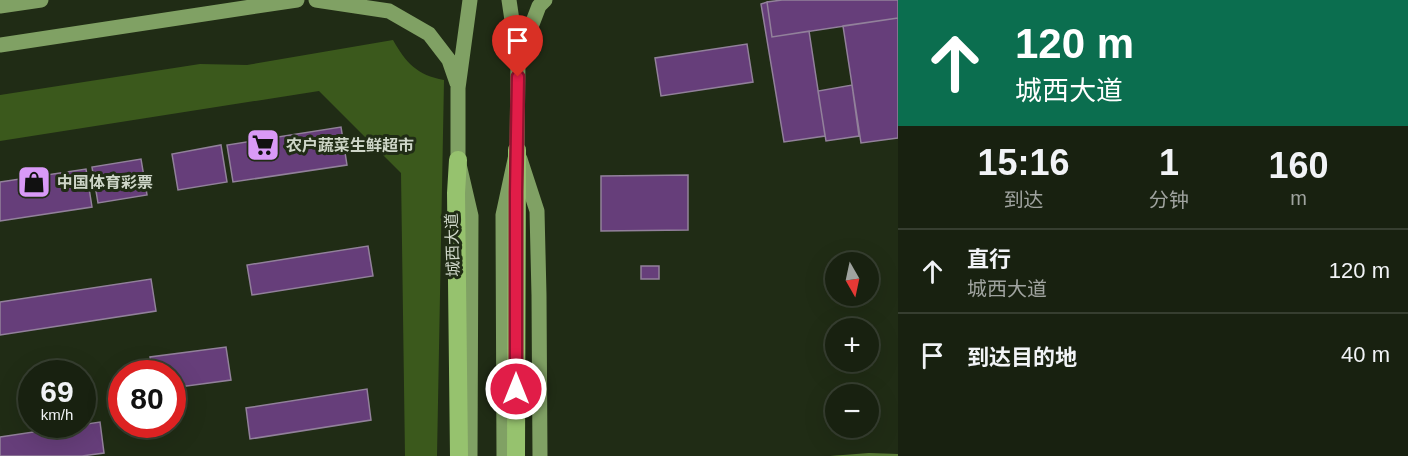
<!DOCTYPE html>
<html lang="zh">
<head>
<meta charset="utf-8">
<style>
  :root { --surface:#182110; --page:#212919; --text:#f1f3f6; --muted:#9fa39f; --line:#363e30 }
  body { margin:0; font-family:Arial,"Noto Sans SC",sans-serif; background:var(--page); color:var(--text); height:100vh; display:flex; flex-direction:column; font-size:22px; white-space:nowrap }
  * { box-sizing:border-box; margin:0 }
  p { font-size:20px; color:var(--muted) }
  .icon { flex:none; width:33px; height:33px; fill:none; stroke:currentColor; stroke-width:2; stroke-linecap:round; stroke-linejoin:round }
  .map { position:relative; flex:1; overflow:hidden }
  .panel { display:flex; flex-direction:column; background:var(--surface); width:510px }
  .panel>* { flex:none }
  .top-card { background:#0b6e4f; color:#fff; overflow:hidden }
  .needle { width:39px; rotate:171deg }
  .controls { position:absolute; left:825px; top:252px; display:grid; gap:12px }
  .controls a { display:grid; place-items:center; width:54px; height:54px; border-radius:50%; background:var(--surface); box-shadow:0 6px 24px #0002,0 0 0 2px var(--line); font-size:30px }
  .speed { position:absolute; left:18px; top:360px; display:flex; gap:12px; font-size:30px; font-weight:700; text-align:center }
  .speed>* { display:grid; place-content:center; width:78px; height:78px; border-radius:50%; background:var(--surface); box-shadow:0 6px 24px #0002,0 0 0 2px var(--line); line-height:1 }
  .speed small { font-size:15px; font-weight:400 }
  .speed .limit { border:9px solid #d22; background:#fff; color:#111 }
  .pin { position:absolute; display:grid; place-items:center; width:51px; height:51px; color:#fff; margin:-62px -26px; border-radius:50% 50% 50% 0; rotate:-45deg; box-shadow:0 0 6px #0007 }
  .pin .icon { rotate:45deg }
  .me { position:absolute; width:66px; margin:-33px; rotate:0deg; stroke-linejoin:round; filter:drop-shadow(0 0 4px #0008) }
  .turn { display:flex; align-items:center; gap:21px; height:126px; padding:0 18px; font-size:27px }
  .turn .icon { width:78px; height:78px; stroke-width:2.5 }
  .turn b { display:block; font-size:42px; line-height:51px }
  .eta { display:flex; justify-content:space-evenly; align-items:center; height:102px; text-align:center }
  .eta b { font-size:36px; font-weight:800; line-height:42px }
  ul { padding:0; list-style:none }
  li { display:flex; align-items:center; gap:18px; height:84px; padding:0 18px; border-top:2px solid var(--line) }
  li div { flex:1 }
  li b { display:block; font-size:22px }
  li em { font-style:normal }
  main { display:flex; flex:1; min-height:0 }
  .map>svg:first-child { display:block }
  .green { fill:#3b591c }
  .water { fill:#587a35 }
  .building { fill:#663e7a; stroke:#92819b; stroke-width:1.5 }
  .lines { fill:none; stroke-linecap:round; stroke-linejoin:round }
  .major { stroke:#80a164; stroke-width:15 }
  .highway { stroke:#96c26e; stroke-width:18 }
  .route-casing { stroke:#92132f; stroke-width:15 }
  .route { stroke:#e11d48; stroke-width:10 }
  .labels { text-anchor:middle; stroke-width:6; stroke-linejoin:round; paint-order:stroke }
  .poi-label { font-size:16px; font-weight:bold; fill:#ced6c8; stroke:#202c15; text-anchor:start }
  .street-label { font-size:16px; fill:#ced6c8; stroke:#202c15 }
</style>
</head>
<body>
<main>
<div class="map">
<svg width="898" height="456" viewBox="0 0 898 456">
  <rect width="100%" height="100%" fill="#202c15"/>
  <path class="green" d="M393,40C406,63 417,75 444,80L437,456H405L401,173L319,91L0,141V95L200,64L247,65Z"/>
  <path class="water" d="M869,453L898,454V456H830Z"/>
  <path class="building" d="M782,0H898V18L772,37L767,2Z
    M767,2L772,37L809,31L825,136L784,142L761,4Z
    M898,18V138L861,143L843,26Z
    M747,44L753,82L661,96L655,58Z
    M852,85L859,136L826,141L818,91Z
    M341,127L347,165L233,182L227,145Z
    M221,145L227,182L178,190L172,154Z
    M141,159L147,195L98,203L92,167Z
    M86,169L92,207L0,221V182Z
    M688,175V230L601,231V176Z
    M368,246L373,276L252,295L247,265Z
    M641,266H659V279H641Z
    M151,279L156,311L0,335V302Z
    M226,347L231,380L172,388V374H152L150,357Z
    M367,389L371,420L250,439L246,408Z
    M100,422L104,453L82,456H0V437Z"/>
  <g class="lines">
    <path class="major" d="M316,0L389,11L429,34L449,60L457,83
      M470,0L458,88V160L471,216L470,456
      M0,6L41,0
      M0,45L297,0
      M519,58L539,6L545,0
      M520,159L537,211L539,295L540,456
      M504,456L503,215L517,150L518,61L509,0"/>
    <path class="highway" d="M458,160L456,193L459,456
      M516,456L517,150"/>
  </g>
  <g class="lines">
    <g class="route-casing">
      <path id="route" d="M516,389V192L518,77"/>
    </g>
    <use href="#route" class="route"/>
  </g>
  <defs>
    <g id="supermarket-square" transform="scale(1.725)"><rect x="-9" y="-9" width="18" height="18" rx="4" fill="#d99af7" stroke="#202c15"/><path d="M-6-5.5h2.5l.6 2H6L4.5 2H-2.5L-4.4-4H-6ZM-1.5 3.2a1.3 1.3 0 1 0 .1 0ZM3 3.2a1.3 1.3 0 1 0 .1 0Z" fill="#111"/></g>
    <g id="shop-square" transform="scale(1.725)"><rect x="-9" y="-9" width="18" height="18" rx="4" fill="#d99af7" stroke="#202c15"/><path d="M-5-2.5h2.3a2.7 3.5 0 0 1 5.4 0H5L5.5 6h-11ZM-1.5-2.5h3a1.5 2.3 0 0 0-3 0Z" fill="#111"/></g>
  </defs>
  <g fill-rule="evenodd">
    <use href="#supermarket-square" x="263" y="145"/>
    <use href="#shop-square" x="34" y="182"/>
  </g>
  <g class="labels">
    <g class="poi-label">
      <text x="286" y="151">农户蔬菜生鲜超市</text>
      <text x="57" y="188">中国体育彩票</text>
    </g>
    <g class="street-label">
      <text transform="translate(452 245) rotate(-92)" y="6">城西大道</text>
    </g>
  </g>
</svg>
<div class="controls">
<a><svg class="needle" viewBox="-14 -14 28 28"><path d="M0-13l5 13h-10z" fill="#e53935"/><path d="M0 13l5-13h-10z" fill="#9fa39f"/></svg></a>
<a>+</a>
<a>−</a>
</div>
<div class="speed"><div>69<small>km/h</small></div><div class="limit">80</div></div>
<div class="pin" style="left:518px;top:77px;background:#d93025"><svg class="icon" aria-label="arrive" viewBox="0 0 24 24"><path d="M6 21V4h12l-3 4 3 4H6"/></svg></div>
<svg class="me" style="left:516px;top:389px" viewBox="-20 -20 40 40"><circle r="17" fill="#e11d48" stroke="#fff" stroke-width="3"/><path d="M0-11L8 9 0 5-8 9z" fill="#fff"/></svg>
</div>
<section class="panel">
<div class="top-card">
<div class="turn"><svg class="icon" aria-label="ahead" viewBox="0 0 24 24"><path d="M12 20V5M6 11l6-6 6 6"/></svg><div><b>120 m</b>城西大道</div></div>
</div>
<div class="eta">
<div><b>15:16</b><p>到达</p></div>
<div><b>1</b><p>分钟</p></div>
<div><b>160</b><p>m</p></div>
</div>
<ul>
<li><svg class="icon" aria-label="ahead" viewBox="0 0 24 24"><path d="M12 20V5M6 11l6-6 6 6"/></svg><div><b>直行</b><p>城西大道</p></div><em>120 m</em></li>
<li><svg class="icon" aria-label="arrive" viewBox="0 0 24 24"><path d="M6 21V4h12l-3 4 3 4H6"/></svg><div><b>到达目的地</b></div><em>40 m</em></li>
</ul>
</section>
</main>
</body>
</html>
